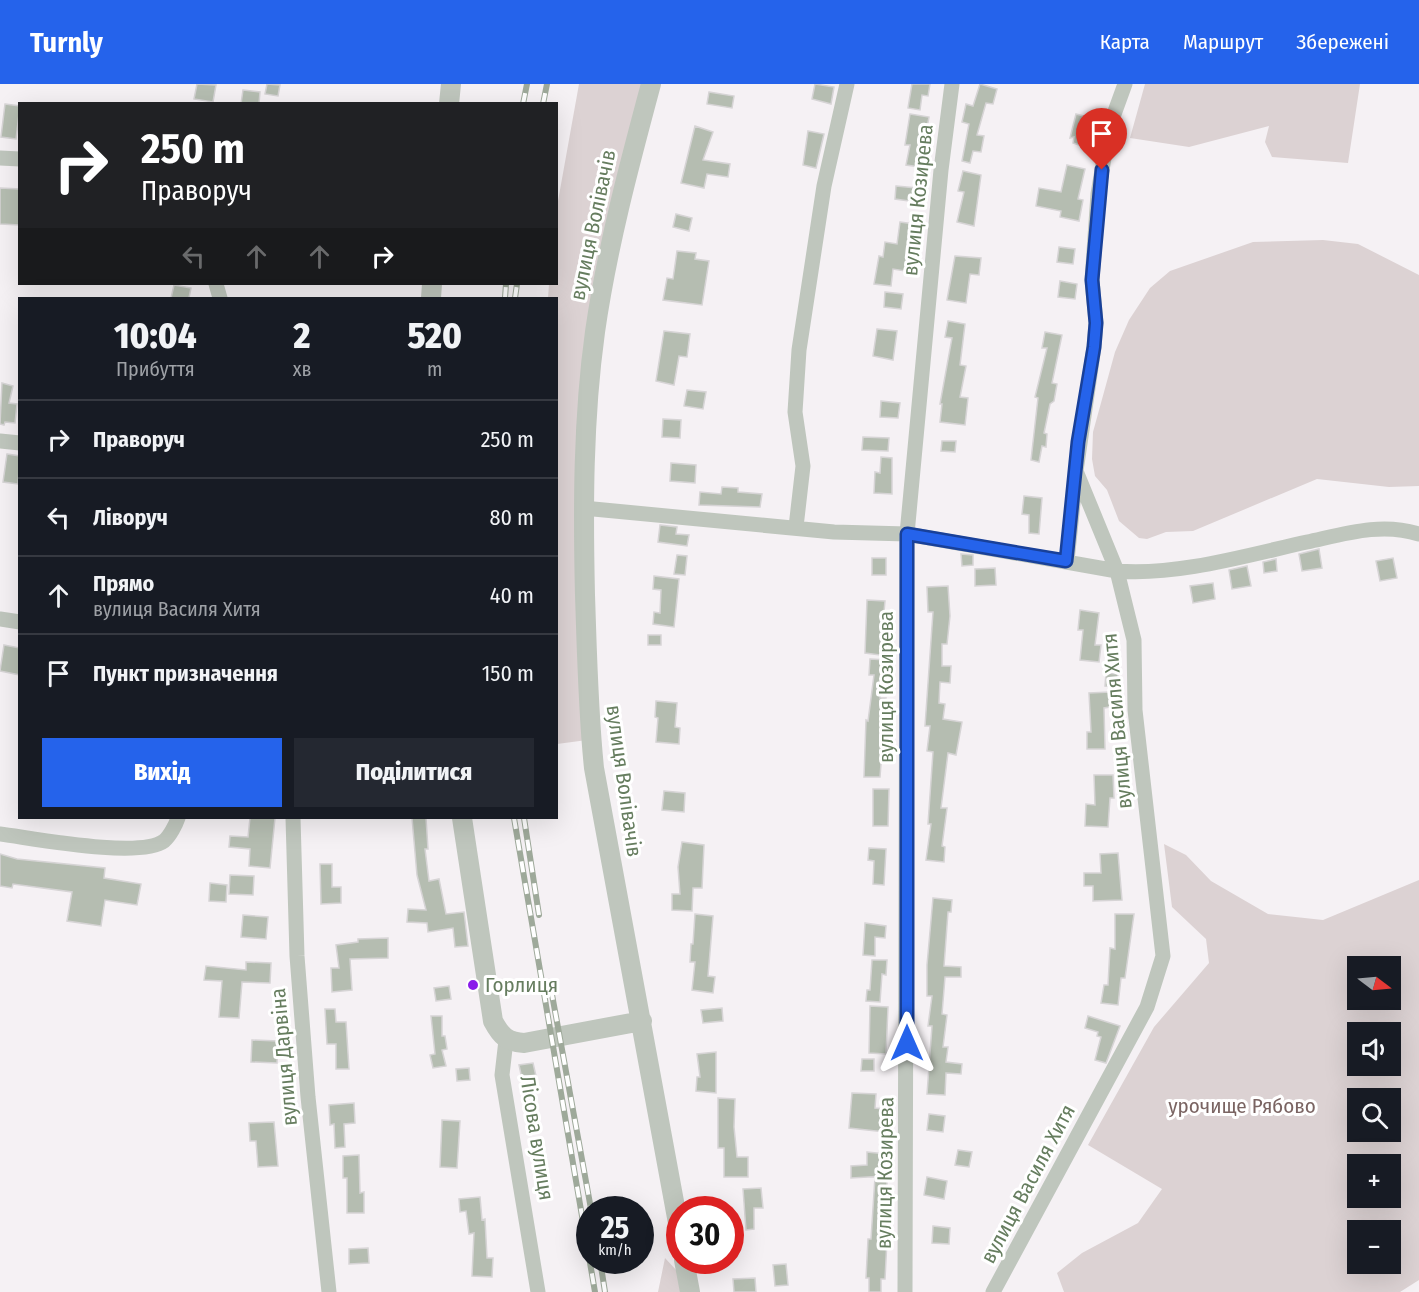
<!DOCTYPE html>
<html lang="uk">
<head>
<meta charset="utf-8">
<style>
  :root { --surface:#171b24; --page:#242831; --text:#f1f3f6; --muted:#9ea1a6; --line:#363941; --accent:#2563eb }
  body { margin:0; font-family:"Fira Sans Condensed",sans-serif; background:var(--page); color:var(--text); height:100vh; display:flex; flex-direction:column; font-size:22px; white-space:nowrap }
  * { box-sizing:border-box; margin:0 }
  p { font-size:20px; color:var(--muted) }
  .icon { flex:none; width:33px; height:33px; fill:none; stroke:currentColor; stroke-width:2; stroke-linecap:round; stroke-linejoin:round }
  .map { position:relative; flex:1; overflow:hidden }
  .sheet { position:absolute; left:18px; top:213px; width:540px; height:522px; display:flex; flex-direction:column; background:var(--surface); border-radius:0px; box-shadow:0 6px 24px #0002 }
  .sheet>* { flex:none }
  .banner { position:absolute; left:18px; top:18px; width:540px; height:183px; border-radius:0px; box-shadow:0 6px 24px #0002; background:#202124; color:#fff; overflow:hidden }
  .needle { width:39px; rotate:106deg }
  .controls { position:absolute; left:1347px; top:872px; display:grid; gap:12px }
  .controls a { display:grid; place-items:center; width:54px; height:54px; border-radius:0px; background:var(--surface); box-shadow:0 6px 24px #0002; font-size:30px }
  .speed { position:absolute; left:576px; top:1112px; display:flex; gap:12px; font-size:30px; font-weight:700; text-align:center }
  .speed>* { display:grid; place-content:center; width:78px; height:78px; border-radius:50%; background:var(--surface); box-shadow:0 6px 24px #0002; line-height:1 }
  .speed small { font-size:15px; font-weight:400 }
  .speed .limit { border:9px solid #d22; background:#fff; color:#111 }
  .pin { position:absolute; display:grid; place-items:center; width:51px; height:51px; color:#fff; margin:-62px -26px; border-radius:50% 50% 50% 0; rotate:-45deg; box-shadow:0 0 6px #0007 }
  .pin .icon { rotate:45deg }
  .me { position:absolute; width:66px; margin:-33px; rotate:0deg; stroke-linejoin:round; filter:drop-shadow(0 0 4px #0008) }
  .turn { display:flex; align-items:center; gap:21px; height:126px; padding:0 24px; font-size:27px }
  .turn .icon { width:78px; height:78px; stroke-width:2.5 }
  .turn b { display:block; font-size:42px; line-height:51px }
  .lanes { display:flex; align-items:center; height:57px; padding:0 24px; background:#0003; justify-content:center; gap:30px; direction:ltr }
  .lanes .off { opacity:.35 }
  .eta { display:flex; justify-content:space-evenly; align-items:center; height:102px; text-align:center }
  .eta b { font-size:36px; font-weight:800; line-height:42px }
  .cta { display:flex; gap:12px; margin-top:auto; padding:12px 24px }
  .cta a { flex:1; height:69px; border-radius:0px; background:var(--accent); color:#fff; font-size:24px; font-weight:800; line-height:69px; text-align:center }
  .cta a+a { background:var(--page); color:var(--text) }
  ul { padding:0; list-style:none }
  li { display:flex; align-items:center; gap:18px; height:78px; padding:0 24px; border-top:2px solid var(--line) }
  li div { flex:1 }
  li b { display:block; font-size:22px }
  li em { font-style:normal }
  header { display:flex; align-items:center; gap:36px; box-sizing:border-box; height:84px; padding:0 30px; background:var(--accent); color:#fff }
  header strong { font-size:28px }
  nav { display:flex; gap:33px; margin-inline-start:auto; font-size:21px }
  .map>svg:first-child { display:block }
  .green { fill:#dcd2d3; fill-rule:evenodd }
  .building { fill:#b5bdb1; stroke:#d6d4d5; stroke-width:1.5 }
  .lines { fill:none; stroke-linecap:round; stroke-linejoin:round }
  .minor { stroke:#bfc6bd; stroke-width:15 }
  .tertiary { stroke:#bfc6bd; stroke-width:20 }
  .rail-casing { stroke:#9ea99a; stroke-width:6 }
  .rail { stroke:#fff; stroke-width:4; stroke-dasharray:11; stroke-linecap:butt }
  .route-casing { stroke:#184099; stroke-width:15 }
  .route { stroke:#2563eb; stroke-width:10 }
  .poi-dot { fill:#8a1cea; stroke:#fff; stroke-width:2 }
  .labels { text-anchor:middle; stroke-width:6; stroke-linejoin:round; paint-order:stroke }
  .street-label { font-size:21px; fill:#667d5f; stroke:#fff }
  .poi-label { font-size:21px; fill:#667d5f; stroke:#fff; text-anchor:start }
  .park-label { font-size:21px; fill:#7a6462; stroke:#fff }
</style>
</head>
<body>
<header>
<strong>Turnly</strong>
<nav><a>Карта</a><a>Маршрут</a><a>Збережені</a></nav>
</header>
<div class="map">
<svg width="1419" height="1208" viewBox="0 0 1419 1208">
  <rect width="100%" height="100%" fill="#f5f1f4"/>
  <path class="green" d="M579,0H645L587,289V656L557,660L556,214H548L549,200H556L558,117Z
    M1145,0H1360L1348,79L1272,73L1265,58L1269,42L1189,63L1130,54Z
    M1323,156L1358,160L1419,191V402L1389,403L1317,395L1193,447L1166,448L1147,455L1139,454L1119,437L1107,406L1095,392L1092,375L1093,348L1115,268L1129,236L1150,204L1170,187L1253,158Z
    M1164,760L1186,771L1211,797L1268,830L1323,836L1419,796V1196L1400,1208H1064L1057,1189L1082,1169L1138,1139L1162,1105L1088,1061L1154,943L1209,879L1206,855L1172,823ZM1358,882H1390V915H1358ZM1358,948H1390V981H1358ZM1358,1014H1390V1047H1358ZM1358,1080H1390V1113H1358ZM1358,1146H1390V1179H1358Z
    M665,1174L678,1188L681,1208H658Z"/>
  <path class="building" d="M197,0L216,1L213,18L194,15Z
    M267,0L280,1L278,12L265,10Z
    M815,0L834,3L831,20L812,15Z
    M912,0H930L928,12L922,11L920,26L908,24Z
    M980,0L997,5L993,20L986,19L977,51L984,52L981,68L973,67L970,79L962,77L969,40L962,38L966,20L973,22Z
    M243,6L260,8L259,20H241Z
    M709,8L734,12L732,24L707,20Z
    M5,20L20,22L16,55L1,53Z
    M910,30L929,33L920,83L906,81L910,61H905Z
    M1076,30L1092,34L1085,63L1073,59L1074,53L1070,54Z
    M695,42L713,48L703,76L730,80L728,93L707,90L704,104L681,99Z
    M808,47L824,50L816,84L803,81Z
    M1067,81L1085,85L1078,115L1083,116L1079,137L1060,133L1061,127L1036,122L1039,104L1061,108Z
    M963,87L981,91L974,142L957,138L964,108L958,107Z
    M896,102L917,104L916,118L895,115Z
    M0,104L20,105V141L0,140Z
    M676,130L692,134L689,147L673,143Z
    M900,138L914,140L905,187L893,185L891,202L874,200L879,172L883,173L885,158L897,160Z
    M1059,163L1075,165L1073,180L1057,178Z
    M677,167L696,169L695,175L709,177L702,221L663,216L667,194L673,195Z
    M955,172L981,174L979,191L970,190L966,219L947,216Z
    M1060,197L1077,200L1075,215L1058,213Z
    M174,201L191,204L189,214H171Z
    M885,208L903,210L901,225L884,223Z
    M948,237L965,240L960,281L966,282L960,313L968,314L965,341L940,338L942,320H940L952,254L945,253Z
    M877,245L897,247L893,276L873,272Z
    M664,247L690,250L687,273L679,272L674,301L656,297Z
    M1045,248L1062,251L1052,299L1057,300L1054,317L1050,320L1044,349L1047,350L1046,363L1042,362L1039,378L1031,376L1038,314L1035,313L1047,264H1042Z
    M2,299L13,302L9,319L17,320L15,339L5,338L4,341L0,340Z
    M687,306L706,308L703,325L684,322Z
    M881,317L900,319L898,334L880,333Z
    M663,335L681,336L680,354L662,353Z
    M863,353L889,354L888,367L862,366Z
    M942,357H956L955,368L941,367Z
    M7,370L20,372L18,400L3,398Z
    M881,373L892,374V410L874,409L875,388L880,389Z
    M671,379L696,381L695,399L670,397Z
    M722,403L738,404V408L762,410L760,423L699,421L700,408L721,410Z
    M1024,412L1042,414L1039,450L1029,449V431L1022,430Z
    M660,441L677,443L676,450L689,451L687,462L658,458Z
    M1319,465L1322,484L1302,487L1299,470Z
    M961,470L973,471V481L962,482Z
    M677,471L687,472L685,491L674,490Z
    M872,474H886V491H872Z
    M1393,474L1397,494L1380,497L1376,477Z
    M1276,475L1277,487L1264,489L1263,478Z
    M1247,482L1251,502L1232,505L1229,486Z
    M995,484L996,501L975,502V485Z
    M654,492L679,495L674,543L653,540L654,528L660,529L661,506L653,505Z
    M1213,499L1215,515L1193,519L1190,502Z
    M948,502L950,532L947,560H942V582H951L950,599L940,598L939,619L945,620L943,635L962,638L956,671L948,669L941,724H947L942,762L945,763L944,778L926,776L931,740H928L933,668L927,667L930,642H925L933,528H928L927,503Z
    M867,516L885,517L880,571L865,569Z
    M1080,526L1099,529L1095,561H1101L1099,578L1080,576L1083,546H1078Z
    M648,551H661V561H648Z
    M4,561L20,564V591L0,587Z
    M870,575L887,576L880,614H886L880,693H864L866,636L868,637L874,591H869Z
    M1106,589L1118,590L1117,603L1105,602Z
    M1110,608V623L1104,624L1105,665H1087V648H1091L1089,609Z
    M656,617L677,619L675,643L680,644L679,660L656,658L658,634L655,633Z
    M1094,691H1113L1114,714H1110L1108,743L1085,742L1086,720L1095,721Z
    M873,705H889L888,742H873Z
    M664,707L685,709L684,728L662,726Z
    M250,734H275L270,784L249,782L250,765L229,763L230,752L248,753Z
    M412,734H426L428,765H425L429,797L439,795L446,830L464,828L468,862L455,863L453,844L428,848L427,839L407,838L408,825L426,826L417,791Z
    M682,758L704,761L702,804H693L692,827L672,826V810H680L678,783Z
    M869,764L886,765L884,801L873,800L874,777L868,776Z
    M1118,769L1122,816L1093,817V802H1084V789H1101L1100,770Z
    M0,770L17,775L105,784L104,794L141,800L137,821L105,816L101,842L67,837L72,808L13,800L12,804L0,802Z
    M320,780H332V803H341V819L321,820Z
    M230,791L254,792L253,811L229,810Z
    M210,799L227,801L226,818L209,817Z
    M933,814L952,816L951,828H948L944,882L961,883V893H945L942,930L947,931L943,963H948L946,978L962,980L961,990L946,989L945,1011L927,1010L932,942H928L932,912H927V881Z
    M695,830L713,832L708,892L715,893L713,909L692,906L695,878H690L691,860H693Z
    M1115,830H1134L1125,894H1121L1118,921L1101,919L1104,901H1108L1110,864L1115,865Z
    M243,831L268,833L266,855L241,853Z
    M865,839L886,842L885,854L875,853V872L863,871Z
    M388,854V874L350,875L352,906L332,908L331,884H339L336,861L358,858V855Z
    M872,876H887L886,891L882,890L880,918L866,917L867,906H870Z
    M246,878L271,879L270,899L242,898L239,934L219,933L222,897L204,896L206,882L246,886Z
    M449,902L451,915L436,917L434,904Z
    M870,922L888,923L886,970L869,969Z
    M722,924L723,937L703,939L701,926Z
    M325,925H335L336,938H346L349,985H336V960H327Z
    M431,932H442V952H445L447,965L442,966L446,982L433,984L430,971L435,970Z
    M1088,932L1120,942L1106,979L1095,976L1101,953L1097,952L1098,948L1085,944Z
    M252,956L278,957L277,979L251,978Z
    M716,968V1009L696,1007L697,993H700L697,970Z
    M862,975H874V987H861Z
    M533,979L536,992L522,995L519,981Z
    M469,984L470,996L457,997L456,985Z
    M852,1009L876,1010L875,1024L885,1025V1048L849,1044Z
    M718,1014L735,1015L734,1043L737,1073H748V1093H724V1064H718Z
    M354,1019L355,1039L344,1040L345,1063L335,1064L334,1040L330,1041L329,1021Z
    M929,1030L945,1032L943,1048L927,1046Z
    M442,1036L460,1037L457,1084L440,1083Z
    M274,1038L278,1082L258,1083L256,1057H250L249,1039Z
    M958,1066L972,1068L969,1083L955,1081Z
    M867,1068L886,1070L885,1092L851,1094V1082L867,1081Z
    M359,1071L360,1109L364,1108V1129H347V1094H343V1072Z
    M875,1093L887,1094V1156L885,1195H881V1208H869V1194H866L868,1155H871Z
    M927,1093L947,1097L944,1115L924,1111Z
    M761,1104L763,1124H754V1145L746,1146L743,1105Z
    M480,1113L482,1136L485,1135L487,1174H493L492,1193L472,1192L474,1149L469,1150L466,1127L460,1128L459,1115Z
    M933,1142L950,1144L949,1160L932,1159Z
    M368,1164L369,1179L349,1180V1165Z
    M786,1180L788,1201L775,1202L773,1181Z
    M755,1194L756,1208H734L733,1195Z"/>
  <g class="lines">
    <path class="minor" d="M0,74L20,75
      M216,200L220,214
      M0,357L20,359
      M583,424L834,448L907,450L1117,487C1177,492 1248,471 1307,458C1344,450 1381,438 1419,450
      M796,443L803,382L795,328L799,266L824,102L847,0
      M1067,477L1076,390
      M0,535L20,538
      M293,734L297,872L308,1013L329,1208
      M0,750C32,754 140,775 164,757C170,752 176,740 178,734
      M506,956L502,991L538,1208
      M905,1208L907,450L941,86L952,0
      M993,1208L1147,923L1163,872L1135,626L1134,556L1117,487L1076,387L1094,263L1096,239L1092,196L1098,110L1109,44L1125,0"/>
    <path class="tertiary" d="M651,0C629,82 607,164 595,248C583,335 583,424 585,511C587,569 588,626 594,684L680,1150
      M449,20L451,0
      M431,214L432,200
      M462,734L493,937C501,952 507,958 524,959L642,937
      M684,1176L690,1208"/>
    <g class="rail-casing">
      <path id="rail" d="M523,20L527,0
        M543,20L547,0
        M505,214L506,200
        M515,214L517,200
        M514,734L595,1208
        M524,734L539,831
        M551,905L591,1125
        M600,1176L605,1208"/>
    </g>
    <use href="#rail" class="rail"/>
  </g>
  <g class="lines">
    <g class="route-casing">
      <path id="route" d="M907,959V450L1066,477L1078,358L1094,263L1096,239L1092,196L1102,86"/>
    </g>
    <use href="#route" class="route"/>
  </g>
  <circle class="poi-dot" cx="473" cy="901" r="6"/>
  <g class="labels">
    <g class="street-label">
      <text transform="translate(918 116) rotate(-84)" y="7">вулиця Козирева</text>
      <text transform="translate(593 141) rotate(-78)" y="7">вулиця Волівачів</text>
      <text transform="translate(886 603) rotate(-90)" y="7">вулиця Козирева</text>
      <text transform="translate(1117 637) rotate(-95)" y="7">вулиця Василя Хитя</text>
      <text transform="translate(624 697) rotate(82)" y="7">вулиця Волівачів</text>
      <text transform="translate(284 973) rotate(-95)" y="7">вулиця Дарвіна</text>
      <text transform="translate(537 1054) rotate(81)" y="7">Лісова вулиця</text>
      <text transform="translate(885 1089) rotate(-89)" y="7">вулиця Козирева</text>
      <text transform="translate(1028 1100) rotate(-62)" y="7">вулиця Василя Хитя</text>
    </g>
    <g class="poi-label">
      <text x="485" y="908">Горлиця</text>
    </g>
    <g class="park-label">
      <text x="1242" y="1029">урочище Рябово</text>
    </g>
  </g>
</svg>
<div class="controls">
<a><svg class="needle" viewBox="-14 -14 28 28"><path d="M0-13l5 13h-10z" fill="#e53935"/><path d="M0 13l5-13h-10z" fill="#9ea1a6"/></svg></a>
<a><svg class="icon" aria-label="sound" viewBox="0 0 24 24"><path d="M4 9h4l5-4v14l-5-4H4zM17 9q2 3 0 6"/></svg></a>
<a><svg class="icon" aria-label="search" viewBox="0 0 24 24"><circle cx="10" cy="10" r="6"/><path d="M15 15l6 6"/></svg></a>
<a>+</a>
<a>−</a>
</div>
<div class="speed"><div>25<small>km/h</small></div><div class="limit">30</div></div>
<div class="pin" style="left:1102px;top:86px;background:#d93025"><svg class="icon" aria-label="arrive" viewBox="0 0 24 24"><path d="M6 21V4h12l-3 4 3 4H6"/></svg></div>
<svg class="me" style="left:907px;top:959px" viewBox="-20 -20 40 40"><path d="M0-17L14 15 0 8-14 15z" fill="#2563eb" stroke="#fff" stroke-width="4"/></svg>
<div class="banner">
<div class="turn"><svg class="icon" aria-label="right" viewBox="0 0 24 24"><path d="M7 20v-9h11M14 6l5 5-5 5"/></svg><div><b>250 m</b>Праворуч</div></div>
<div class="lanes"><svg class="icon off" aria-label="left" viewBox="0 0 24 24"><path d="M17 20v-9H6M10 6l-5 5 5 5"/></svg><svg class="icon off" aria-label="ahead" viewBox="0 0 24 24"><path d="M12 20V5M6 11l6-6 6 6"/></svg><svg class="icon off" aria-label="ahead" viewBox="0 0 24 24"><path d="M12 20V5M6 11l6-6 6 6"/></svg><svg class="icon" aria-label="right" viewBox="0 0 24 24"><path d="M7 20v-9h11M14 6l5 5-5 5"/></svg></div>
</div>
<section class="sheet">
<div class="eta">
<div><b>10:04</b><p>Прибуття</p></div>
<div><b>2</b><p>хв</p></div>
<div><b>520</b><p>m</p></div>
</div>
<ul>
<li><svg class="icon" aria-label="right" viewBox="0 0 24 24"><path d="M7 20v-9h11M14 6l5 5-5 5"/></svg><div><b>Праворуч</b></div><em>250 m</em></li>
<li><svg class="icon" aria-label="left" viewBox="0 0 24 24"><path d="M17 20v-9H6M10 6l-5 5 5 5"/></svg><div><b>Ліворуч</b></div><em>80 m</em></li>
<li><svg class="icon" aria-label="ahead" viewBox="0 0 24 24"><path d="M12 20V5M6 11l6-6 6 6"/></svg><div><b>Прямо</b><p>вулиця Василя Хитя</p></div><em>40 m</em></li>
<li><svg class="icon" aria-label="arrive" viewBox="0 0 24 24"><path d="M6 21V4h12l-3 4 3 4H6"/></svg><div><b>Пункт призначення</b></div><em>150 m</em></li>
</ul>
<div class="cta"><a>Вихід</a><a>Поділитися</a></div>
</section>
</div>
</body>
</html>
